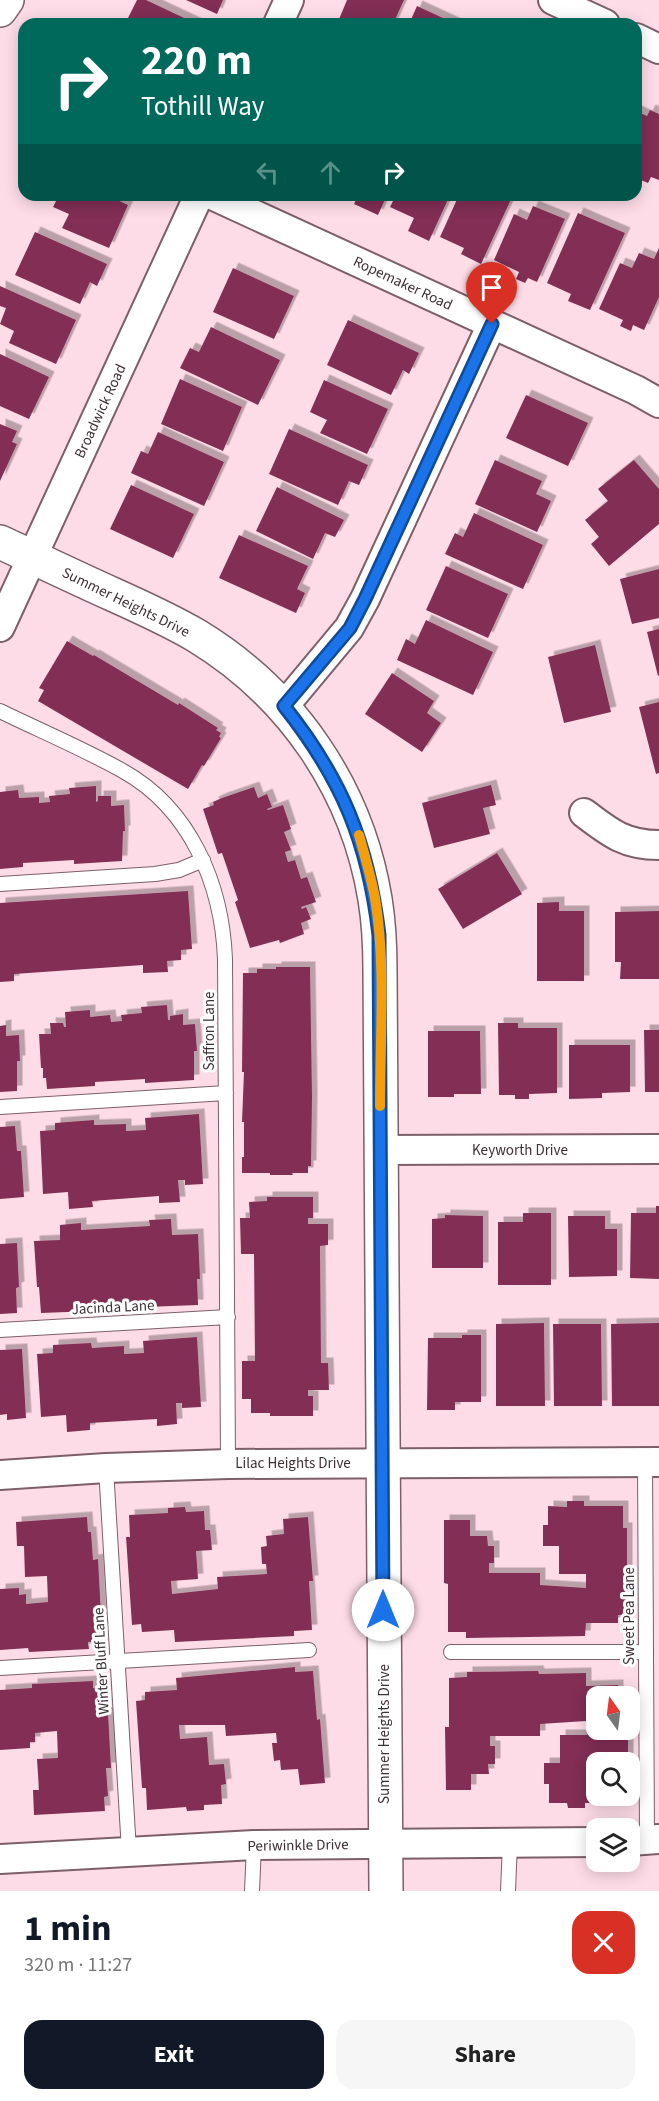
<!DOCTYPE html>
<html lang="en">
<head>
<meta charset="utf-8">
<style>
  :root { --surface:#fff; --page:#f6f6f6; --text:#222; --muted:#767676; --accent:#111827 }
  body { margin:0; font-family:"Source Sans 3",sans-serif; background:var(--page); color:var(--text); height:100vh; display:flex; flex-direction:column; font-size:22px; white-space:nowrap }
  * { box-sizing:border-box; margin:0 }
  p { font-size:20px; color:var(--muted) }
  .icon { flex:none; width:33px; height:33px; fill:none; stroke:currentColor; stroke-width:2; stroke-linecap:round; stroke-linejoin:round }
  .map { position:relative; height:1891px; overflow:hidden }
  .sheet { display:flex; flex-direction:column; background:var(--surface); flex:1 }
  .sheet>* { flex:none }
  .top-card { position:absolute; left:18px; top:18px; width:624px; height:183px; border-radius:18px; box-shadow:0 3px 15px #0003; background:#00695c; color:#fff; overflow:hidden }
  .needle { width:39px; rotate:346deg }
  .controls { position:absolute; left:586px; top:1686px; display:grid; gap:12px }
  .controls a { display:grid; place-items:center; width:54px; height:54px; border-radius:12px; background:var(--surface); box-shadow:0 3px 15px #0003; font-size:30px }
  .pin { position:absolute; display:grid; place-items:center; width:51px; height:51px; color:#fff; margin:-62px -26px; border-radius:50% 50% 50% 0; rotate:-45deg; box-shadow:0 0 6px #0007 }
  .pin .icon { rotate:45deg }
  .me { position:absolute; width:66px; margin:-33px; rotate:0deg; stroke-linejoin:round; filter:drop-shadow(0 0 4px #0008) }
  .turn { display:flex; align-items:center; gap:21px; height:126px; padding:0 24px; font-size:27px }
  .turn .icon { width:78px; height:78px; stroke-width:2.5 }
  .turn b { display:block; font-size:42px; line-height:51px }
  .lanes { display:flex; align-items:center; height:57px; padding:0 24px; background:#0003; justify-content:center; gap:30px; direction:ltr }
  .lanes .off { opacity:.35 }
  .round { display:grid; place-items:center; flex:none; width:63px; height:63px; border-radius:18px; background:var(--page) }
  .overview { display:flex; align-items:center; justify-content:space-between; height:102px; padding:0 24px }
  h1 { font-size:36px; font-weight:700; line-height:45px; color:var(--accent) }
  .button { display:flex; gap:12px; margin-top:auto; padding:12px 24px }
  .button a { flex:1; height:69px; border-radius:18px; background:var(--accent); color:#fff; font-size:24px; font-weight:700; line-height:69px; text-align:center }
  .button a+a { background:var(--page); color:var(--text) }
  .map>svg:first-child { display:block }
  .building { fill:#822f54; filter:url(#shadow) }
  .lines { fill:none; stroke-linecap:round; stroke-linejoin:round }
  .service-casing { stroke:#7c5f69; stroke-width:16 }
  .minor-casing { stroke:#7c5f69; stroke-width:32 }
  .tertiary-casing { stroke:#7c5f69; stroke-width:36 }
  .service { stroke:#fff; stroke-width:14 }
  .minor { stroke:#fff; stroke-width:28 }
  .tertiary { stroke:#fff; stroke-width:33 }
  .route-casing { stroke:#114b97; stroke-width:15 }
  .route { stroke:#1a73e8; stroke-width:10 }
  .slow { stroke:#f59e0b; stroke-width:10 }
  .labels { text-anchor:middle; stroke-width:6; stroke-linejoin:round; paint-order:stroke }
  .street-label { font-size:15px; fill:#3e3136; stroke:#fff }
</style>
</head>
<body>
<div class="map">
<svg width="659" height="1891" viewBox="0 0 659 1891">
  <defs>
    <filter id="shadow"><feDropShadow dx="5.5" dy="-5.5" stdDeviation="0" flood-color="#0004"/></filter>
  </defs>
  <rect width="100%" height="100%" fill="#fedce7"/>
  <path class="building" d="M137,0H146L197,24H125Z
    M186,0H223L217,14Z
    M347,0H404L393,24H337Z
    M417,6L456,24H409Z
    M650,110L659,114V180L651,177L648,183L636,178V111L647,116Z
    M59,195H107L128,205L109,248L62,228L69,214L53,207Z
    M350,195H387L378,215L354,204L357,198Z
    M396,195H450L429,241L408,231L414,218L390,207Z
    M459,195H513L481,264L461,254L464,248L440,237Z
    M533,206L565,219L537,282L528,278L525,283L516,279L519,272L494,260L514,214L527,220Z
    M578,213L625,233L590,310L568,301L571,294L547,283Z
    M35,232L107,264L97,286L90,282L80,304L15,275Z
    M659,248V297L644,330L633,325L631,331L620,326L623,320L599,309L620,263L632,268L639,253L654,259Z
    M233,268L294,296L274,339L213,312Z
    M0,286L76,320L56,364L9,343L14,331L0,324L6,308L0,306Z
    M348,320L419,353L409,374L403,370L391,395L327,365Z
    M211,327L280,360L258,405L180,368L190,348L199,352Z
    M0,354L49,377L29,419L0,406Z
    M180,379L242,407L223,451L161,424Z
    M324,380L388,409L367,454L320,433L327,420L310,412Z
    M526,395L588,423L568,466L506,438Z
    M0,424L17,431L12,442L17,444L0,481Z
    M289,429L368,465L359,485L349,481L338,505L269,474Z
    M158,432L224,462L204,506L131,473L141,451L148,454Z
    M495,460L542,481L536,494L551,501L537,532L475,504Z
    M634,460L659,489V524L609,566L591,544L599,537L585,520L608,501L598,489Z
    M131,485L194,514L173,558L110,529Z
    M277,487L344,520L335,537L325,533L313,559L256,531Z
    M474,513L543,545L523,589L445,554L455,533L463,537Z
    M239,535L308,566L297,589L305,593L296,613L219,578Z
    M446,566L508,594L488,638L426,610Z
    M659,569V618L632,624L620,579Z
    M426,620L493,652L473,695L397,660L406,639L415,644Z
    M659,629V675L658,676L647,632Z
    M67,641L93,656L94,655L178,705L179,703L218,728L216,730L221,733L219,737L221,738L204,766L202,765L188,789L38,701L44,690L39,688Z
    M595,645L611,712L564,723L548,657Z
    M392,673L434,701L427,713L441,723L422,752L365,714Z
    M659,702V773L656,774L639,707Z
    M491,785L496,805L483,808L490,834L434,848L422,803Z
    M96,786V802L98,801V796H111V806L124,805L125,831H123L122,861L74,864V860L23,863V867L0,869V792L18,790L19,798L39,797V803L50,802L49,796L70,794L69,788Z
    M254,787L258,798L267,794L272,807L267,809L268,810L283,805L291,829L284,832L291,850L285,852L288,862L295,860L301,879L307,877L316,902L301,907L302,909L306,907L311,919L301,923L304,934L280,943L279,940L250,948L235,902L238,900L222,853L218,854L203,809L214,805L213,802L222,798Z
    M497,853L522,894L463,929L438,889Z
    M188,891L192,949L181,950V960L167,961L168,972L143,973V965L14,974V981L0,982V903Z
    M559,902V911H584V981H537V903Z
    M659,911V979H620L621,962H615V912Z
    M276,967H310L312,1097L311,1166H308V1173H292L293,1175H270V1173H242V1157H244V1122H242L244,1072H242L243,973H257V969H276Z
    M167,1005L168,1020H170V1016L183,1014V1025L195,1024L197,1051H194V1080L145,1083V1079L95,1082V1086L47,1089L46,1078H43V1068H41L39,1034H51L50,1023H63L64,1027H66L65,1012L90,1010V1017L110,1015L111,1022L122,1021L121,1015L142,1013L141,1007Z
    M498,1023H518V1028H557V1093L529,1094V1099H515V1095H499Z
    M6,1025V1036L19,1035L20,1061H17V1091L0,1092V1026Z
    M644,1030H659V1092H645Z
    M428,1031H480L481,1094H454V1097H428Z
    M569,1045H630V1092L602,1093V1098L569,1099Z
    M199,1114L203,1184L185,1185V1180H178L180,1202L159,1203V1196L92,1201L93,1207L69,1209L68,1192L43,1194L40,1131L55,1130V1123L94,1120V1125L126,1124V1131L146,1130L145,1118Z
    M15,1126L17,1151H21L24,1197L0,1199V1127Z
    M267,1197H313V1218H308V1224H328V1245L320,1246L321,1363H328L329,1390H308V1396H313V1416H270V1413H251V1399H242V1361H255L254,1254H241L240,1218H250L249,1202L267,1201Z
    M656,1206H659V1279L630,1278L631,1213H656Z
    M523,1213H551V1285H498V1222H523Z
    M445,1215L483,1216V1268H432V1219L445,1218Z
    M568,1216H605V1229H617V1276L569,1277Z
    M171,1219L172,1235L198,1234L200,1279H197L198,1305L146,1307V1302L93,1304L94,1311L41,1313L39,1287H37L34,1241L60,1240V1225L81,1223V1230L150,1226L149,1220Z
    M17,1243L19,1287L16,1288L17,1313L0,1314V1244Z
    M544,1323L545,1406H496V1324Z
    M659,1323V1406H612L611,1324Z
    M553,1324H601L602,1406H554Z
    M462,1335H481V1402H455V1410H427L428,1338H462Z
    M197,1337L201,1407L182,1408V1403H176L177,1424L157,1426V1419L90,1423V1430L67,1432L66,1415L41,1417L37,1354L53,1353V1345L91,1343L92,1348L124,1346V1354L144,1353L143,1341Z
    M22,1349L26,1418L7,1420V1414L0,1415V1350Z
    M567,1501H584V1506H623V1528H627V1615H618V1623H586L585,1636L466,1638V1632H448V1584L444,1583V1520H470V1536H487L488,1546H494V1563H489V1573H540V1585L586,1588V1574H559V1546H543V1525H548V1506L567,1507Z
    M185,1507L186,1512L204,1511L205,1530H210L212,1550L196,1551L198,1579L171,1581L172,1594L218,1589L217,1577L267,1574L266,1564H262L261,1547L267,1546L266,1536L284,1534L283,1519L308,1517L313,1581H309L312,1630L294,1631V1636L175,1642L174,1630L142,1632L141,1624L132,1625L126,1537H130L129,1515L168,1513V1508Z
    M87,1517L88,1532H91L93,1560L98,1559L101,1615H96L97,1641L88,1642L89,1649L29,1652L28,1648L0,1650V1589L19,1588V1595L26,1594V1604L48,1602L47,1576L25,1577L24,1546H17L16,1522Z
    M295,1667V1672L313,1671L317,1720L320,1719L325,1783L300,1785L298,1769L281,1770L280,1760L274,1761L272,1743H277L276,1733L226,1736L225,1725H179L180,1739L207,1737L209,1765L224,1764L226,1784L221,1785L222,1804L204,1805V1810L187,1811L186,1807L147,1810L146,1788H142L136,1701L145,1700V1692L177,1690L176,1678Z
    M538,1671L539,1674L586,1673V1686L618,1685V1694H627V1696H597V1730H628V1762H597V1796H624L625,1803H585V1808H568L567,1803H549V1784H544V1763H560V1735H587L586,1721L540,1724V1736H490V1746H495V1764H488L489,1774H471V1790H446L445,1727H449V1678L467,1677V1672Z
    M93,1681V1688L101,1687L103,1713H108L111,1768H106L108,1796L104,1797L105,1811L34,1815L33,1790H39L37,1759L58,1758L57,1731L35,1733V1742H30V1748L0,1750V1690L32,1688V1684Z"/>
  <g class="lines">
    <g class="service-casing">
      <path id="service" d="M0,711C41,731 84,749 123,771C191,809 222,885 225,959L228,1464
        M0,884L155,874L179,870L203,860
        M0,1107L226,1093
        M0,1330L228,1317
        M645,1462L647,1840
        M106,1468L129,1851
        M451,1652H646
        M0,1668L309,1650
        M252,1891L254,1845
        M508,1891L510,1843"/>
    </g>
    <g class="minor-casing">
      <path id="minor" d="M553,0L605,24
        M278,24L289,0
        M636,38L659,49
        M212,195L636,390L659,403
        M0,627L199,195
        M284,706L349,628L365,599L492,324
        M584,813C610,833 625,845 659,845
        M380,1150L659,1149
        M0,1475L106,1468L228,1464L659,1462
        M630,1841L659,1839
        M0,1859L254,1845L597,1842"/>
    </g>
    <g class="tertiary-casing">
      <path id="tertiary" d="M0,10L7,0
        M0,542C37,559 74,577 112,594C141,607 170,620 197,636C292,694 357,789 375,899C379,923 380,947 380,971L386,1891"/>
    </g>
    <use href="#service" class="service"/>
    <use href="#minor" class="minor"/>
    <use href="#tertiary" class="tertiary"/>
  </g>
  <g class="lines">
    <g class="route-casing">
      <path id="route" d="M383,1610L379,935C368,842 342,779 284,706L350,628L365,599L492,324"/>
    </g>
    <use href="#route" class="route"/>
    <path class="slow" d="M359,835C365,856 371,877 375,898C386,963 380,1040 380,1106"/>
  </g>
  <g class="labels">
    <g class="street-label">
      <text transform="translate(403 283) rotate(25)" y="5">Ropemaker Road</text>
      <text transform="translate(100 411) rotate(-65)" y="5">Broadwick Road</text>
      <text transform="translate(126 602) rotate(26)" y="5">Summer Heights Drive</text>
      <text transform="translate(209 1031) rotate(-90)" y="5">Saffron Lane</text>
      <text x="520" y="1155">Keyworth Drive</text>
      <text transform="translate(113 1307) rotate(-3)" y="5">Jacinda Lane</text>
      <text x="293" y="1468">Lilac Heights Drive</text>
      <text transform="translate(629 1616) rotate(-90)" y="5">Sweet Pea Lane</text>
      <text transform="translate(101 1661) rotate(-93)" y="5">Winter Bluff Lane</text>
      <text transform="translate(384 1734) rotate(-90)" y="5">Summer Heights Drive</text>
      <text transform="translate(298 1845) rotate(-1)" y="5">Periwinkle Drive</text>
    </g>
  </g>
</svg>
<div class="controls">
<a><svg class="needle" viewBox="-14 -14 28 28"><path d="M0-13l5 13h-10z" fill="#e53935"/><path d="M0 13l5-13h-10z" fill="#767676"/></svg></a>
<a><svg class="icon" aria-label="search" viewBox="0 0 24 24"><circle cx="10" cy="10" r="6"/><path d="M15 15l6 6"/></svg></a>
<a><svg class="icon" aria-label="layers" viewBox="0 0 24 24"><path d="M12 4l9 5-9 5-9-5zM3 14l9 5 9-5"/></svg></a>
</div>
<div class="pin" style="left:492px;top:324px;background:#d93025"><svg class="icon" aria-label="arrive" viewBox="0 0 24 24"><path d="M6 21V4h12l-3 4 3 4H6"/></svg></div>
<svg class="me" style="left:383px;top:1610px" viewBox="-20 -20 40 40"><circle r="19" fill="#fff"/><path d="M0-13L10 11 0 6-10 11z" fill="#1a73e8"/></svg>
<div class="top-card">
<div class="turn"><svg class="icon" aria-label="right" viewBox="0 0 24 24"><path d="M7 20v-9h11M14 6l5 5-5 5"/></svg><div><b>220 m</b>Tothill Way</div></div>
<div class="lanes"><svg class="icon off" aria-label="left" viewBox="0 0 24 24"><path d="M17 20v-9H6M10 6l-5 5 5 5"/></svg><svg class="icon off" aria-label="ahead" viewBox="0 0 24 24"><path d="M12 20V5M6 11l6-6 6 6"/></svg><svg class="icon" aria-label="right" viewBox="0 0 24 24"><path d="M7 20v-9h11M14 6l5 5-5 5"/></svg></div>
</div>
</div>
<section class="sheet">
<div class="overview"><div><h1>1 min</h1><p>320 m · 11:27</p></div><a class="round" style="background:#d93025;color:#fff"><svg class="icon" aria-label="close" viewBox="0 0 24 24"><path d="M6 6l12 12M18 6L6 18"/></svg></a></div>
<div class="button"><a>Exit</a><a>Share</a></div>
</section>
</body>
</html>
